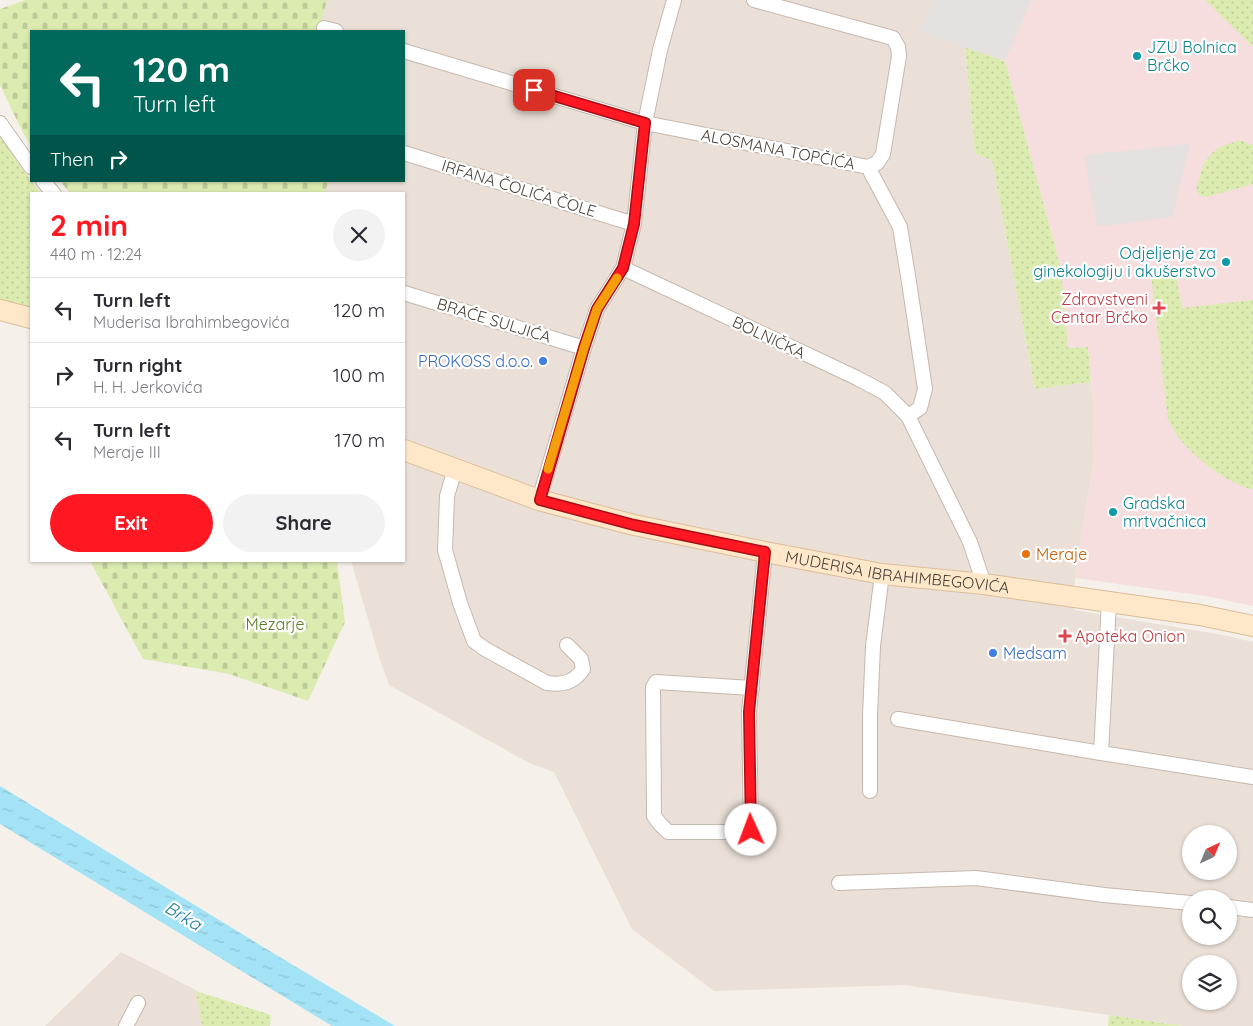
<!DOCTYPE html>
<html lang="en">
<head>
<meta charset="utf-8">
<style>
  :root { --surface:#fff; --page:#f2f2f3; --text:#2b2b33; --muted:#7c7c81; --line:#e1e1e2; --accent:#ff1721 }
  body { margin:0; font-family:Quicksand,sans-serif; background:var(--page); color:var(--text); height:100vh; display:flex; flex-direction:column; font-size:19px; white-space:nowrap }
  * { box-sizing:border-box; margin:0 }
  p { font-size:16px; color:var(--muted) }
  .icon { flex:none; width:28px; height:28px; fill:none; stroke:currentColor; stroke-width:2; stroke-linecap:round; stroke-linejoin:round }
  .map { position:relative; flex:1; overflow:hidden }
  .side { position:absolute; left:30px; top:192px; width:375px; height:370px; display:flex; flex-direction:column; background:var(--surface); border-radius:0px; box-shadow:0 1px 4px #0004 }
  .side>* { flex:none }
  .hud { position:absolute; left:30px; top:30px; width:375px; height:152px; border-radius:0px; box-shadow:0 1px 4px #0004; background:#00695c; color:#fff; overflow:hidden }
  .needle { width:32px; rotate:44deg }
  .tools { position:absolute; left:1182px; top:825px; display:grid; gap:10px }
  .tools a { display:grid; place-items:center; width:55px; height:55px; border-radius:50%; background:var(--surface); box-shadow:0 1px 4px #0004; font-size:25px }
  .pin { position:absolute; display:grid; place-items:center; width:42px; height:42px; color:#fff; margin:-21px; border-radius:10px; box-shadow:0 2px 8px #0006 }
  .me { position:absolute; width:55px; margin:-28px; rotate:358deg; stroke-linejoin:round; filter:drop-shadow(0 0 4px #0008) }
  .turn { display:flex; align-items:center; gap:18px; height:105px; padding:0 20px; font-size:22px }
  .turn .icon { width:65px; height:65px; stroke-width:2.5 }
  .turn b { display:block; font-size:35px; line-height:42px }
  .then { display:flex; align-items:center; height:48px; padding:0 20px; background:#0003; gap:10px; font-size:19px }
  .round { display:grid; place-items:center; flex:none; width:52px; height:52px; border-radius:26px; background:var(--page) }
  .overview { display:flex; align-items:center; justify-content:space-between; height:85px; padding:0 20px }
  h1 { font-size:30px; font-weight:700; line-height:38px; color:var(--accent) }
  .action { display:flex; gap:10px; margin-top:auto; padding:10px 20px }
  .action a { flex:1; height:58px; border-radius:30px; background:var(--accent); color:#fff; font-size:20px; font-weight:700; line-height:58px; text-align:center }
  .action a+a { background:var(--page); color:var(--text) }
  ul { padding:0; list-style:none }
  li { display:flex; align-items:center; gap:15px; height:65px; padding:0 20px; border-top:1px solid var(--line) }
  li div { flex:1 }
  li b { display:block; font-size:19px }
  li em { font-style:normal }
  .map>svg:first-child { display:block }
  .residential { fill:#eae0d7; fill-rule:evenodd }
  .medical { fill:#f6ddde }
  .green { fill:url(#green-dots) }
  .cemetery { fill:url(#cemetery-stones) }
  .parking { fill:#e4e1de }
  .water { fill:url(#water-ripples) }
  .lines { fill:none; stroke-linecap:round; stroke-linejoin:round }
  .street-casing { stroke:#c5b8ae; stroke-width:16 }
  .secondary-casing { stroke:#dbbd99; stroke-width:22 }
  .street { stroke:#fff; stroke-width:14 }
  .secondary { stroke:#ffe8ca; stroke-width:20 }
  .route-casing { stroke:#a60f15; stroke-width:12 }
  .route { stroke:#ff1721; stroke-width:9 }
  .slow { stroke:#f59e0b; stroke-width:9 }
  .culture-dot { fill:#0f9aa8; stroke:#fff; stroke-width:2 }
  .health-dot { fill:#e0444e; stroke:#fff; stroke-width:2 }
  .shop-dot { fill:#3f7fe0; stroke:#fff; stroke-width:2 }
  .food-dot { fill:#e8710a; stroke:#fff; stroke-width:2 }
  .labels { text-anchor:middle; stroke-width:4.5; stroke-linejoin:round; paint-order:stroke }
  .culture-label { font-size:16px; fill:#0d838f; stroke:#fff; text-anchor:start }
  .street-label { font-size:16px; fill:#4a3f37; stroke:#fff }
  .health-label { font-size:16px; fill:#be3a42; stroke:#fff; text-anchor:end }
  .shop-label { font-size:16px; fill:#366cbe; stroke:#fff; text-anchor:end }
  .food-label { font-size:16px; fill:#c56008; stroke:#fff; text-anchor:start }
  .park-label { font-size:16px; fill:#598026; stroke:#fff }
  .water-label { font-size:18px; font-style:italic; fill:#247f9b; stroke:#fff }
</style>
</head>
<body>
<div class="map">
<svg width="1253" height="1026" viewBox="0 0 1253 1026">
  <defs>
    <pattern id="green-dots" width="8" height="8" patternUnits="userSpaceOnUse" patternTransform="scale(1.25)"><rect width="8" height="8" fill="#dcecb1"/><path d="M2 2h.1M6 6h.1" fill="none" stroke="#becb99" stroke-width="1.8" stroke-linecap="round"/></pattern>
    <pattern id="cemetery-stones" width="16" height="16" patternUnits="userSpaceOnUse" patternTransform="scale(1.25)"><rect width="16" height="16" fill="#dcecb1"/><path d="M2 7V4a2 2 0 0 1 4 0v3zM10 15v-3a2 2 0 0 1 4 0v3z" fill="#becb99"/></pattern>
    <pattern id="water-ripples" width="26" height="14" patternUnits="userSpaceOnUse" patternTransform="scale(1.25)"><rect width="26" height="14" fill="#a3e3f5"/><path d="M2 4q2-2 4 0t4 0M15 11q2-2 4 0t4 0" fill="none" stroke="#8ec4d3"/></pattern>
  </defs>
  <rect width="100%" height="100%" fill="#f6f0ea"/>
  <path class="residential" d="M327,0H932L919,31L965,47L975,154L992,160L1035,389L1091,382L1094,407L1093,465L1075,578L1074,610L1223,635L1253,642V1026H1183L904,985L714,991L632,929L554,772L529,763L389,685L380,660L351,561H404V194H324L329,181H404V31H319ZM1191,834H1229V871H1191ZM1191,899H1229V936H1191ZM1191,964H1229V1001H1191Z
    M121,952L196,990L202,1026H45Z"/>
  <path class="medical" d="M1032,0H1253V606L1206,596L1075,578L1093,465L1094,407L1088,347L1068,348L1061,269L1005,61Z"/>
  <path class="green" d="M1206,0H1253V47L1206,1Z
    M965,47L1005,61L1061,269L1068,348L1088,347L1091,382L1035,389L992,160L975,154Z
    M0,135L31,181L42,194H31V315L0,303Z
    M1240,140L1253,145V184L1206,197L1199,195C1194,189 1198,183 1200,176C1208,151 1215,148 1240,140Z
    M1175,271L1182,308L1253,300V489C1227,485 1193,456 1177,436C1174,431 1171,424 1168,419L1151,273Z
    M196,991L271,1015L270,1026H202Z
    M1109,1015L1183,1026H1108Z"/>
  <path class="cemetery" d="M25,0H327L319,31H31V145L24,135L0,85V9Z
    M60,181H329L324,194H71Z
    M90,561H337L345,622L308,701L229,674L143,659Z"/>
  <path class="parking" d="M932,0H1032L1005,61L918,31Z
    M1190,144L1172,217L1097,227L1084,155Z"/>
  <path class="water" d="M0,786L273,953L395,1026H332L0,824Z"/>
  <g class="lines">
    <g class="street-casing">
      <path id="street" d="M324,28L336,31
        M404,51L645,123L868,167L877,163L883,154L899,56L898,47L893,38L754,0
        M0,123L31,167
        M404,153L634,224
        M868,167L900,227L909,282L925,389L920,408L908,416
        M43,181L54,194
        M623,268L857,378L885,393L908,416L970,542L984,584
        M404,293L584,348
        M455,469L447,496L445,550L460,603L474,641L485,649L547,683C562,685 574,683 583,669L581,659L567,645
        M539,500L584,348L597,309L623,268L634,224L645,123L660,50L674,0
        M1109,602L1101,753L1253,777
        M752,688L656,682L653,687L654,816L660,824L668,832H748L751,830L749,712L765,552
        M898,719L1101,753
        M870,791V715L873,646L882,574
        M839,883L976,878L1104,895L1191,903
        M1229,907L1253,910
        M126,1026L138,1003"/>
    </g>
    <g class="secondary-casing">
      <g id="secondary">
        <path d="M0,310L31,318"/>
        <path id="s1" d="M404,450L539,500L634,525L765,552L882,574L984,584L1200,615L1253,626"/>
      </g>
    </g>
    <use href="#street" class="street"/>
    <use href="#secondary" class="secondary"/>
  </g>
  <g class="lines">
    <g class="route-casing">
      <path id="route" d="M534,90L645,123L634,224L623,268L597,309L584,348L540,500L634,525L765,552L749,712L751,830"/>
    </g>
    <use href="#route" class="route"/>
    <path class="slow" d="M548,469L584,348L597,309L617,278"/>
  </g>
  <g class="culture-dot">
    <circle cx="1137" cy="56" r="5"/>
    <circle cx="1226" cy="262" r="5"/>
    <circle cx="1113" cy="512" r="5"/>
  </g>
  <g class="health-dot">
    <path d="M1156.5 300.5h5v5h5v5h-5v5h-5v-5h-5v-5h5z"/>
    <path d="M1062.5 628.5h5v5h5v5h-5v5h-5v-5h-5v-5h5z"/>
  </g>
  <g class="shop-dot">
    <circle cx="543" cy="361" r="5"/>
    <circle cx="993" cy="653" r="5"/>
  </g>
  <circle class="food-dot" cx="1026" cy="554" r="5"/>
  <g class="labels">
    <g class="culture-label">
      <text x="1147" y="53">JZU Bolnica<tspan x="1147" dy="18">Brčko</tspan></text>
      <text x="1216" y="259" text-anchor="end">Odjeljenje za<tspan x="1216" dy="18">ginekologiju i akušerstvo</tspan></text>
      <text x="1123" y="509">Gradska<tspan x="1123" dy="18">mrtvačnica</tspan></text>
    </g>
    <g class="street-label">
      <text transform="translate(778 149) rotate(11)" y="6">ALOSMANA TOPČIĆA</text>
      <text transform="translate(519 188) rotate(17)" y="6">IRFANA ČOLIĆA ČOLE</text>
      <text transform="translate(494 320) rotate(17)" y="6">BRAĆE SULJIĆA</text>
      <text transform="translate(769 337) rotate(25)" y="6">BOLNIČKA</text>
      <text dy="6" stroke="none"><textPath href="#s1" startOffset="510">MUDERISA IBRAHIMBEGOVIĆA</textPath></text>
    </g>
    <g class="health-label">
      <text x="1148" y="305">Zdravstveni<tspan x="1148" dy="18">Centar Brčko</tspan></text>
      <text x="1075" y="642" text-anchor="start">Apoteka Onion</text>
    </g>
    <g class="shop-label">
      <text x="533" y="367">PROKOSS d.o.o.</text>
      <text x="1003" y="659" text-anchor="start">Medsam</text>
    </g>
    <g class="food-label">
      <text x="1036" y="560">Meraje</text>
    </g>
    <g class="park-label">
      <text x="275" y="630">Mezarje</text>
    </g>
    <g class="water-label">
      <text transform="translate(183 916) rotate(31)" y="6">Brka</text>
    </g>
  </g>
</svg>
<div class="tools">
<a><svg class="needle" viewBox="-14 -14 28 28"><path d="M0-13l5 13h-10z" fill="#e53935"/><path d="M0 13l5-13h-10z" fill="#7c7c81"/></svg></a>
<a><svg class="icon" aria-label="search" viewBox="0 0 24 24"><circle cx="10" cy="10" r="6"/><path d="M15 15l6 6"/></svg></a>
<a><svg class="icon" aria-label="layers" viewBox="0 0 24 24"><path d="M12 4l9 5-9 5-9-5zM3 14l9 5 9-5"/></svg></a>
</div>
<div class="pin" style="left:534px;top:90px;background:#d93025"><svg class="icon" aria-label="arrive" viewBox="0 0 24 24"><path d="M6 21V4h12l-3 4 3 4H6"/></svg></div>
<svg class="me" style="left:751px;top:830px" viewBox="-20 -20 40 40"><circle r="19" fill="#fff"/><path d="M0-13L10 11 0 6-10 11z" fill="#ff1721"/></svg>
<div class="hud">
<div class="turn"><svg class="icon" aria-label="left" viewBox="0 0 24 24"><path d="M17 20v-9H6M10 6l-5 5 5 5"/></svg><div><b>120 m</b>Turn left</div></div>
<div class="then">Then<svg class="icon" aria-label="right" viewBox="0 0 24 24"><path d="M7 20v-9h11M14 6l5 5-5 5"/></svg></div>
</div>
<section class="side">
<div class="overview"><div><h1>2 min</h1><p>440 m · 12:24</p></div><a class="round"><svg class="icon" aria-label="close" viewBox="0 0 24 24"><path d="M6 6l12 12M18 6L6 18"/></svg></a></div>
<ul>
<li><svg class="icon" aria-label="left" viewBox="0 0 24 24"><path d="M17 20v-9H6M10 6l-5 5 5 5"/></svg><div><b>Turn left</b><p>Muderisa Ibrahimbegovića</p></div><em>120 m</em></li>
<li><svg class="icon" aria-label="right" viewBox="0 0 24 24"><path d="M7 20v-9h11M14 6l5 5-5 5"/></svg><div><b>Turn right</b><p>H. H. Jerkovića</p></div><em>100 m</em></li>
<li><svg class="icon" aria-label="left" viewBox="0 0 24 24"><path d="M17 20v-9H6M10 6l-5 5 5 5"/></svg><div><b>Turn left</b><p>Meraje III</p></div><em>170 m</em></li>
</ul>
<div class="action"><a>Exit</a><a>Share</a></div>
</section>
</div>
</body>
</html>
